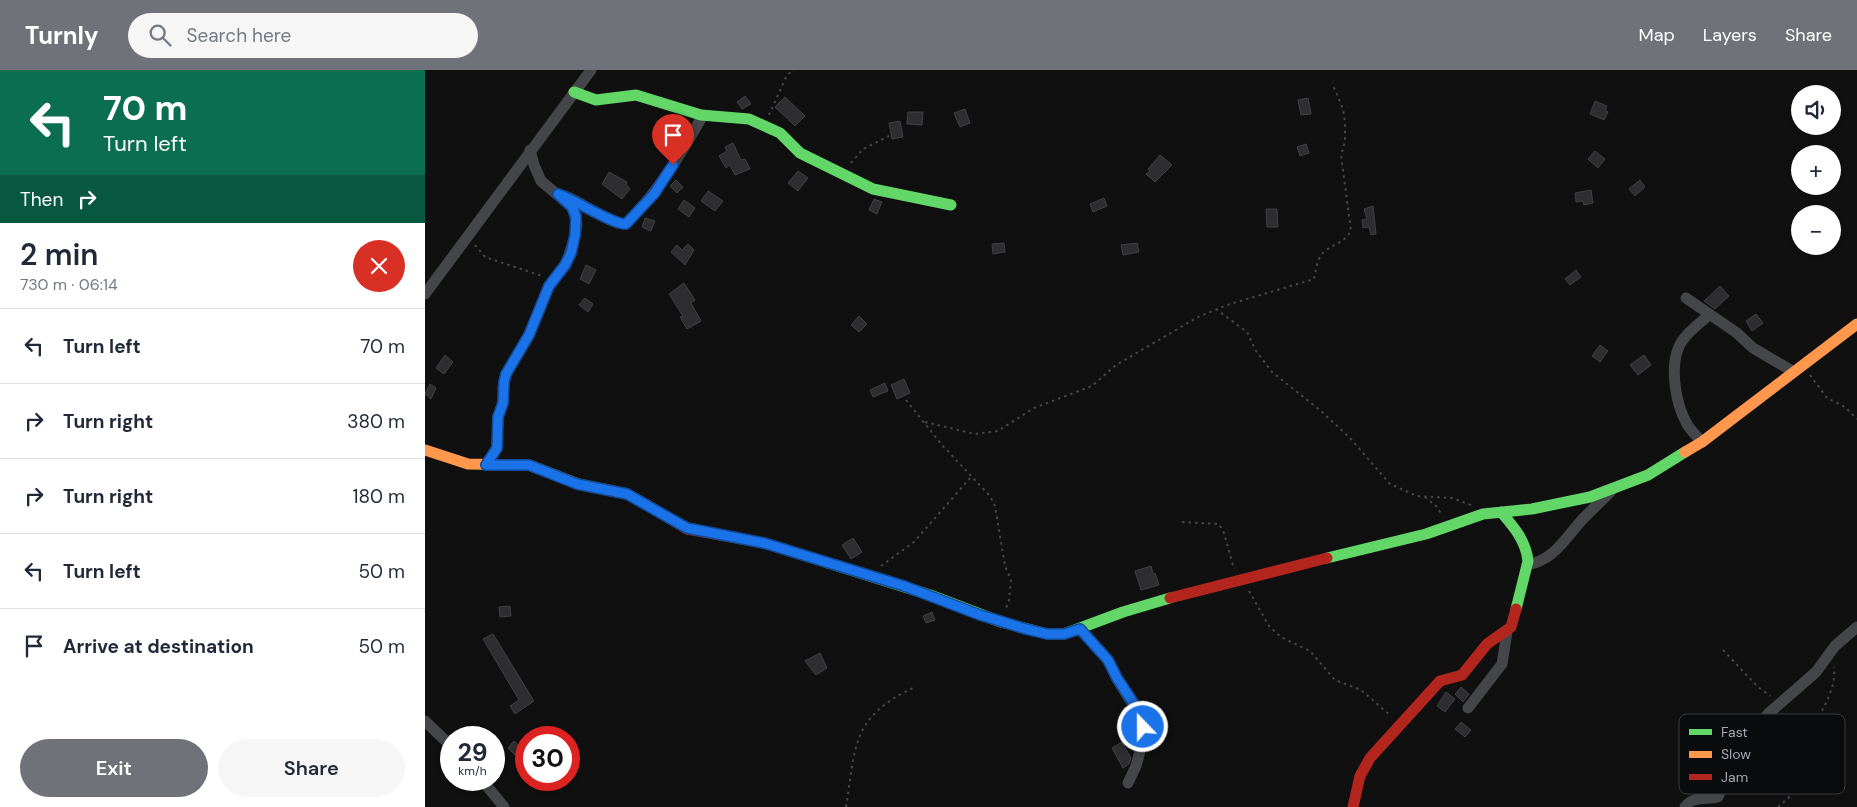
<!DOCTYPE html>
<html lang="en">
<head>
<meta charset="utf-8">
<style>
  :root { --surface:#fff; --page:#f6f6f7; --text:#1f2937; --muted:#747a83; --line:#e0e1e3; --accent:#6f7278 }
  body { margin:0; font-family:"DM Sans",sans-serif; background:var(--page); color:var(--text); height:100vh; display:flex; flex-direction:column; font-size:19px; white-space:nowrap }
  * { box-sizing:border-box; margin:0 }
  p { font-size:16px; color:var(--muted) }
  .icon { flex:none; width:28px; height:28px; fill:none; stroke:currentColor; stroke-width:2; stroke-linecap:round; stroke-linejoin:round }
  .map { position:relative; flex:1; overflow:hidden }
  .details { display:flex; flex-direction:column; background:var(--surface); width:425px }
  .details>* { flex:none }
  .hud { background:#0b6e4f; color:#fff; overflow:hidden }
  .buttons { position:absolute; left:1366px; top:15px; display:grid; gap:10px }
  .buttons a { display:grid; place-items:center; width:50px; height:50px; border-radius:50%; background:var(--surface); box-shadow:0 1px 4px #0004; font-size:25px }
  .speed { position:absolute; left:15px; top:656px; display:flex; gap:10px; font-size:25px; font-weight:700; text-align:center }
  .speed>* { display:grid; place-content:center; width:65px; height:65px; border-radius:50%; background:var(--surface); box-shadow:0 1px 4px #0004; line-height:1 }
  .speed small { font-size:12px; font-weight:400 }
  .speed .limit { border:8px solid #d22; background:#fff; color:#111 }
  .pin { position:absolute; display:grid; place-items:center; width:42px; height:42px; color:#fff; margin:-51px -21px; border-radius:50% 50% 50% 0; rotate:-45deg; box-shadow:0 0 5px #0007 }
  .pin .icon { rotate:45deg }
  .me { position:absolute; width:55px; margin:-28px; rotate:338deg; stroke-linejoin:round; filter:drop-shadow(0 0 4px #0008) }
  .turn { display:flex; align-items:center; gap:18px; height:105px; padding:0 20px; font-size:22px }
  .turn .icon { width:65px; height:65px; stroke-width:2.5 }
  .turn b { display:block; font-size:35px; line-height:42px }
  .then { display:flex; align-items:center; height:48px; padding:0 20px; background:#0003; gap:10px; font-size:19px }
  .round { display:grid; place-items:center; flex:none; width:52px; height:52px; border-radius:26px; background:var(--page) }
  .head { display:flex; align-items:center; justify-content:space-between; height:85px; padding:0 20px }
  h1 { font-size:30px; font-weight:600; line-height:38px }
  .cta { display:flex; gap:10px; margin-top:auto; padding:10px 20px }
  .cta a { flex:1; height:58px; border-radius:30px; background:var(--accent); color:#fff; font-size:20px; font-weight:600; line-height:58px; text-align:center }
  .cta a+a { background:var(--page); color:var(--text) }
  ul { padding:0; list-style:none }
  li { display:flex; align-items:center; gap:15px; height:75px; padding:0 20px; border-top:1px solid var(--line) }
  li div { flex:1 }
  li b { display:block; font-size:19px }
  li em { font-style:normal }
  header { display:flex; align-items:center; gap:30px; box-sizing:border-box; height:70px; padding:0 25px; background:var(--accent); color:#fff }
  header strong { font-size:24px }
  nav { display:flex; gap:28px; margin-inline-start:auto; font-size:18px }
  .search { width:350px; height:45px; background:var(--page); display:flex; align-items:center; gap:12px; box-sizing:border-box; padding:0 18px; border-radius:28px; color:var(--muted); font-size:19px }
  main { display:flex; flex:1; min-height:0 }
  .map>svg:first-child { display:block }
  .building { fill:#2e2e30; stroke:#404143 }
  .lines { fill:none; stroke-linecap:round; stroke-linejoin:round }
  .path { stroke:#46474a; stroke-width:2; stroke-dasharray:2.5 4; stroke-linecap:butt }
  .street { stroke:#444649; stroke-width:11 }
  .fast { stroke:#63d668; stroke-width:11 }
  .slow { stroke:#ff974d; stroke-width:11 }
  .jam { stroke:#b3261e; stroke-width:11 }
  .route-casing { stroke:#114b97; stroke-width:12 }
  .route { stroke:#1a73e8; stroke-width:9 }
  .key { fill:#0a0b0c; stroke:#383a3d; stroke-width:1 }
  .key-label { font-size:14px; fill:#a2a7b0 }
</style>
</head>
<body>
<header>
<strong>Turnly</strong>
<div class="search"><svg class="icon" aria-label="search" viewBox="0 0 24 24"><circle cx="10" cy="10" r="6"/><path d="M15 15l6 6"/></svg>Search here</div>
<nav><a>Map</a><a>Layers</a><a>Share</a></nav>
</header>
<main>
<section class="details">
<div class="hud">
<div class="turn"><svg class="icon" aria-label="left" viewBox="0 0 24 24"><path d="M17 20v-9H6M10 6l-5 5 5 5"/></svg><div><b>70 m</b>Turn left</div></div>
<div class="then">Then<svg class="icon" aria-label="right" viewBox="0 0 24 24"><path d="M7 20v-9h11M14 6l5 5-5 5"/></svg></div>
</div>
<div class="head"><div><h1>2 min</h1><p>730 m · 06:14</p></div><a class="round" style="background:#d93025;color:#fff"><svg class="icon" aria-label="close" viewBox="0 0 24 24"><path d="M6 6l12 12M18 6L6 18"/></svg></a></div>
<ul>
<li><svg class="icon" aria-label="left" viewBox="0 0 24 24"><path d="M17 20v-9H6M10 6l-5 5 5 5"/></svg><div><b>Turn left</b></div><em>70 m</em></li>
<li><svg class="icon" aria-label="right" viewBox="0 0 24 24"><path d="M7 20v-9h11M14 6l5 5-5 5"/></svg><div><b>Turn right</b></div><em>380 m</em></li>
<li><svg class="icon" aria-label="right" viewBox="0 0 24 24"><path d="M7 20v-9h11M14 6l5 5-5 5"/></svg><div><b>Turn right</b></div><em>180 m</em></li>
<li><svg class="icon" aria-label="left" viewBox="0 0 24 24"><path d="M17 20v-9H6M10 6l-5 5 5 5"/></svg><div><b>Turn left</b></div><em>50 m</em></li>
<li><svg class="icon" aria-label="arrive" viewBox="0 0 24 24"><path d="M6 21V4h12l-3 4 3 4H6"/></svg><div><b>Arrive at destination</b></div><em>50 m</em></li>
</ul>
<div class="cta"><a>Exit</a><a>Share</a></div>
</section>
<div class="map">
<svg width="1432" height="737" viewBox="0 0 1432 737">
  <rect width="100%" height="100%" fill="#101010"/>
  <path class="building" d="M320,26L326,34L317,39L312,32Z
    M360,27L380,46L370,56L350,37Z
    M883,28L886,44L876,45L873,30Z
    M1170,31L1182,36L1180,40L1183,42L1179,50L1165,44Z
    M540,39L545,53L535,57L529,43Z
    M483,42H498L497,55L482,54Z
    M475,51L478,67L467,69L464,53Z
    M245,69L253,73L246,84L240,81Z
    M308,73L316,90L320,89L325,99L310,105L305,95L301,98L294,86L302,81L300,77Z
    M881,74L884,83L875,86L872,77Z
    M1170,81L1180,89L1173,98L1163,89Z
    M735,85L747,95L730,112L721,104L725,101L723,99Z
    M373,101L383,108L373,121L363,113Z
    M184,102L202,112L201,114L205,119L197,129L177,114Z
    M251,110L258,117L252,123L245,116Z
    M1215,110L1220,117L1210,126L1204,119Z
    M1166,120L1168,133L1159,135L1158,131L1151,132L1150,123Z
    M283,121L298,131L290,141L276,131Z
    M679,128L682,136L668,142L665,134Z
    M449,129L457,132L452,144L444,140Z
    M259,130L270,138L264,147L253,139Z
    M948,136L951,164L946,165L944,157L938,158L937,150L942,149L939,139Z
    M841,139H852L853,157H842Z
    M220,148L230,151L226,161L217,157Z
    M579,173L580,182L568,184L567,174Z
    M712,173L714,182L698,185L696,175Z
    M263,174L269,180L260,195L246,182L252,175L257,180Z
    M161,195L171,200L164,214L155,209Z
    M1151,200L1156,207L1145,215L1140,209Z
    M259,213L270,230L266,233L276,251L262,259L255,247L258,246L244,224Z
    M1295,216L1304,226L1290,239L1279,231Z
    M160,228L168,234L163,242L154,235Z
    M1331,244L1338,253L1327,261L1321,251Z
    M434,246L442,254L434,262L426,255Z
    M1175,275L1183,281L1175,292L1167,286Z
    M20,285L28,292L19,304L11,298Z
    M1219,285L1226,295L1213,305L1205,295Z
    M479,309L485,323L472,329L466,315Z
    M460,313L463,321L448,327L445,320Z
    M5,314L11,318L6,329L0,324Z
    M428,468L437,482L426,489L417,475Z
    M726,496L728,504L730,503L734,515L716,520L710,501Z
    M85,536L86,546L75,547L74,537Z
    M507,542L510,550L501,553L498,546Z
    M68,564L109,631L90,644L85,636L94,630L58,569Z
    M395,583L402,598L391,605L380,591Z
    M1036,617L1044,624L1038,632L1030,624Z
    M1021,622L1030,629L1020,642L1012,636Z
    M1036,652L1046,660L1040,667L1030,659Z
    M89,671L98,680L91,686L83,678Z
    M697,672L706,688L704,694L698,698L687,678Z"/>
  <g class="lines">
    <path class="path" d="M344,45L362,5L369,0
      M426,93L438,79L464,66
      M50,175L60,187L117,206
      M791,239L822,262L831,281L847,302L896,341L925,368L965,414L992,426L1027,428L1046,435
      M1385,305L1402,328L1420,337L1432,349
      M481,330L517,375L565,426L570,436L580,496L586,510L584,530L580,541
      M500,352L550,364L573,361L609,338L667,316L691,295L773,247L802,235L889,209C891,199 892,187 901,180C912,173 918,173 926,161L916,85L920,72V52L918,39L907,13
      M1000,427L1012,437L1017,445
      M757,452L794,454L799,463L809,499
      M456,496L489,472L546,407
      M824,521L844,556L856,567L885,581L910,610L936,620L966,646
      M1298,580L1332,616L1345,626
      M421,737C431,675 426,647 490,617
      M1353,737C1362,729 1372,722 1377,712C1384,701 1378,690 1380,679C1387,650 1412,627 1409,597"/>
    <path class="street" d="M140,126C157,132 185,155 201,154C233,122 256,84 278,45
      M0,224L166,0
      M1261,228L1312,263L1328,278L1369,302
      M1277,372C1272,366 1265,360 1262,354C1251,335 1245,300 1253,279C1258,265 1274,254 1284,245
      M61,395L72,378L73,347L78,333V317L81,304L104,265L124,216L141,195L150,165L152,154L147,137L116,111L109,95L105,80
      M1102,495C1129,490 1139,470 1156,451C1166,440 1177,431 1187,420
      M655,559L683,590L692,609L717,649L718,670L711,696L703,713
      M1043,638L1077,594L1082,562
      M0,651L26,676
      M57,710L79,737
      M1260,737C1269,725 1281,730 1293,727L1311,680L1344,643L1391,602L1410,576L1432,557"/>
    <path class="fast" d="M149,22L171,30L211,25L276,45L324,49L355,63L375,83L448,119L526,135
      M1076,442C1089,457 1101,471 1103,491L1091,539
      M902,488L1001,464L1058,444L1107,439L1165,427L1223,405L1260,382
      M400,492L505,525L576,552L622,564H639L698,542L745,528"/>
    <path class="slow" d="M0,380L43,394L104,395L153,414L202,424L222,435
      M1260,382L1277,372L1432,254"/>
    <path class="jam" d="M222,435L262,459L339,473L400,492
      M745,528L902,488
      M928,737L935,706L945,688L1015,611L1037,605L1062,574L1086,557L1091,539"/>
  </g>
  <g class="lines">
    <g class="route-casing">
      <path id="route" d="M248,95L229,124L201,154C189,155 150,130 133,124L147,137L151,147L150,165L146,183L140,195L124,216L104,265L81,304L79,312L78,333L73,347L72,378L61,395H104L152,414L202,424L262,458L339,473L479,516L555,545L601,559L622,564H639L655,559L683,590L692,608L713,640L718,657"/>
    </g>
    <use href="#route" class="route"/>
  </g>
  <rect x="1254" y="644" width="166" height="80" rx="8" class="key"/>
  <rect x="1264" y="659" width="23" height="6" fill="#63d668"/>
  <rect x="1264" y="681" width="23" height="7" fill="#ff974d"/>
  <rect x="1264" y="704" width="23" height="6" fill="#b3261e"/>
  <g class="key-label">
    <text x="1296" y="667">Fast</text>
    <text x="1296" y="689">Slow</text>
    <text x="1296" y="712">Jam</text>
  </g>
</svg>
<div class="buttons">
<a><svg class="icon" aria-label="sound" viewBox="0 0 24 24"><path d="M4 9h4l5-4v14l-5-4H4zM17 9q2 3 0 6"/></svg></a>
<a>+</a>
<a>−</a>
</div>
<div class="speed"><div>29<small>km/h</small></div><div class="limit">30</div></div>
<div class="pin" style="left:248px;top:95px;background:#d93025"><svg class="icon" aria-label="arrive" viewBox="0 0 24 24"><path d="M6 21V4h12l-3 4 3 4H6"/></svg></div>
<svg class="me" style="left:718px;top:657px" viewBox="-20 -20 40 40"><circle r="17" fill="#1a73e8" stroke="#fff" stroke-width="3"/><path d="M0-11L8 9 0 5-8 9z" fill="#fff"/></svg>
</div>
</main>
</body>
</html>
